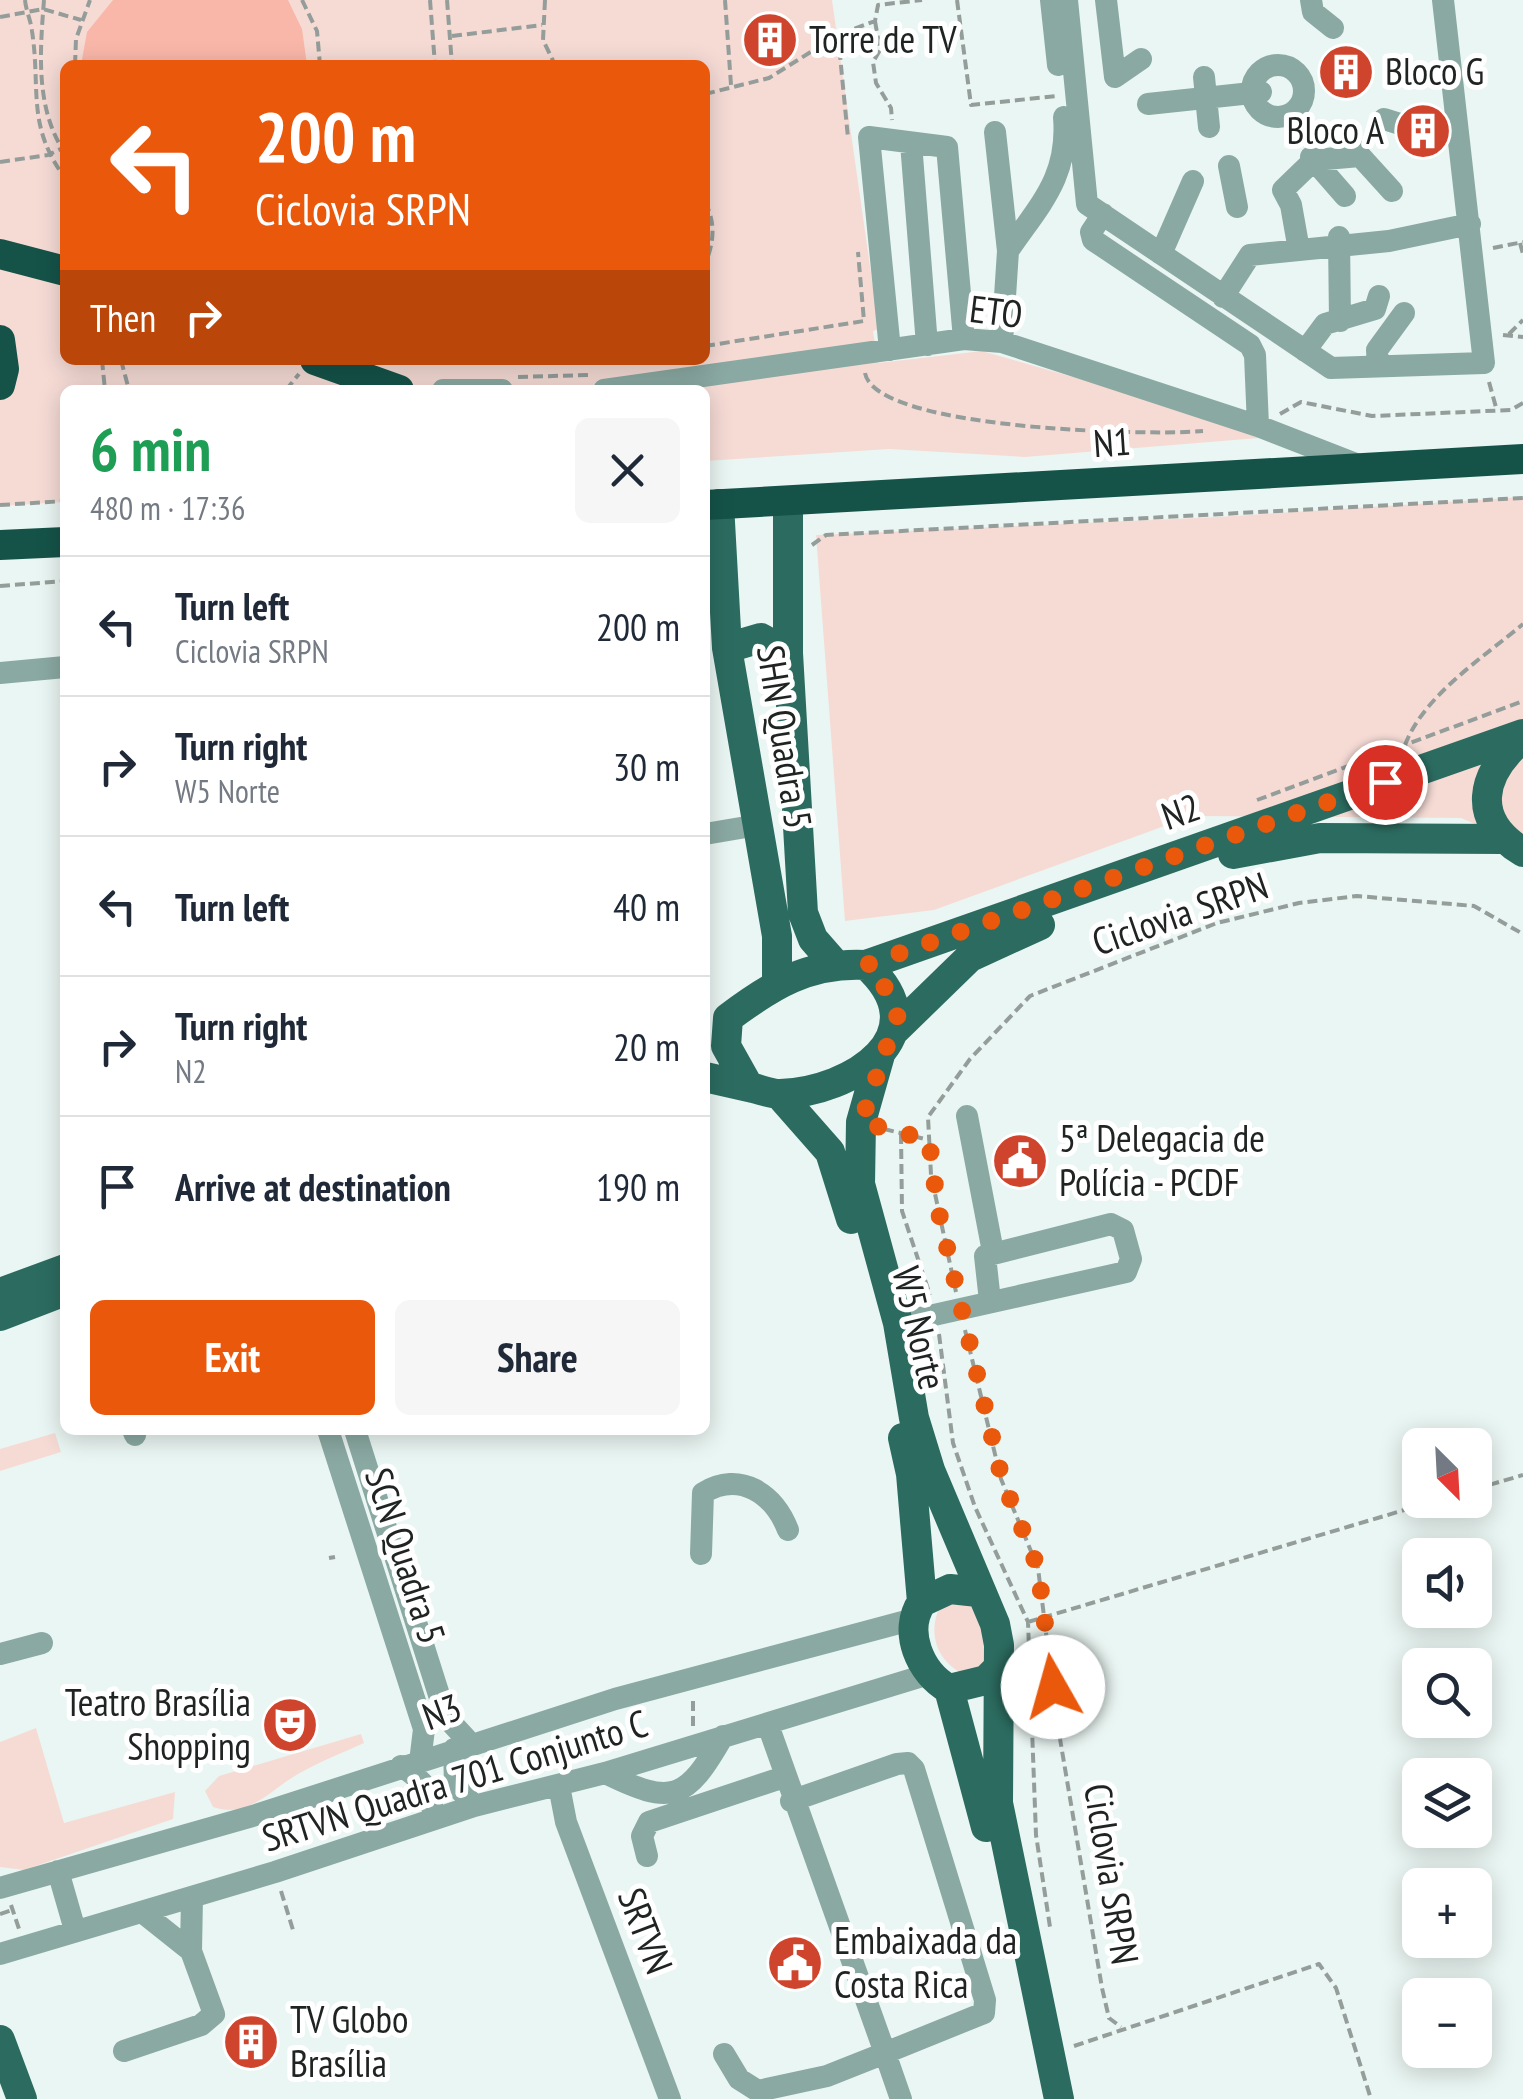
<!DOCTYPE html>
<html lang="en">
<head>
<meta charset="utf-8">
<style>
  :root { --surface:#fff; --page:#f6f6f7; --text:#1f2937; --muted:#747a83; --line:#e0e1e3; --accent:#ea580c }
  body { margin:0; font-family:"PT Sans Narrow",sans-serif; background:var(--page); color:var(--text); height:100vh; display:flex; flex-direction:column; font-size:38px; white-space:nowrap }
  * { box-sizing:border-box; margin:0 }
  p { font-size:32px; color:var(--muted) }
  .icon { flex:none; width:55px; height:55px; fill:none; stroke:currentColor; stroke-width:2; stroke-linecap:round; stroke-linejoin:round }
  .map { position:relative; flex:1; overflow:hidden }
  .details { position:absolute; left:60px; top:385px; width:650px; height:1050px; display:flex; flex-direction:column; background:var(--surface); border-radius:15px; box-shadow:0 5px 25px #0003 }
  .details>* { flex:none }
  .banner { position:absolute; left:60px; top:60px; width:650px; height:305px; border-radius:15px; box-shadow:0 5px 25px #0003; background:#ea580c; color:#fff; overflow:hidden }
  .needle { width:65px; rotate:156deg }
  .controls { position:absolute; left:1402px; top:1428px; display:grid; gap:20px }
  .controls a { display:grid; place-items:center; width:90px; height:90px; border-radius:15px; background:var(--surface); box-shadow:0 5px 25px #0003; font-size:50px }
  .pin { position:absolute; display:grid; place-items:center; width:85px; height:85px; color:#fff; margin:-42px; border:5px solid #fff; border-radius:50%; box-shadow:0 2px 10px #0007 }
  .me { position:absolute; width:110px; margin:-55px; rotate:353deg; stroke-linejoin:round; filter:drop-shadow(0 0 8px #0008) }
  .turn { display:flex; align-items:center; gap:35px; height:210px; padding:0 30px; font-size:45px }
  .turn .icon { width:130px; height:130px; stroke-width:2.5 }
  .turn b { display:block; font-size:70px; line-height:85px }
  .then { display:flex; align-items:center; height:95px; padding:0 30px; background:#0003; gap:20px; font-size:38px }
  .round { display:grid; place-items:center; flex:none; width:105px; height:105px; border-radius:15px; background:var(--page) }
  .summary { display:flex; align-items:center; justify-content:space-between; height:170px; padding:0 30px }
  h1 { font-size:60px; font-weight:600; line-height:75px; color:#1e9e55 }
  .action { display:flex; gap:20px; margin-top:auto; padding:20px 30px }
  .action a { flex:1; height:115px; border-radius:15px; background:var(--accent); color:#fff; font-size:40px; font-weight:600; line-height:115px; text-align:center }
  .action a+a { background:var(--page); color:var(--text) }
  ul { padding:0; list-style:none }
  li { display:flex; align-items:center; gap:30px; height:140px; padding:0 30px; border-top:2px solid var(--line) }
  li div { flex:1 }
  li b { display:block; font-size:38px }
  li em { font-style:normal }
  .map>svg:first-child { display:block }
  .green { fill:#f6dbd5; fill-rule:evenodd }
  .water { fill:#f9b7a9 }
  .lines { fill:none; stroke-linecap:round; stroke-linejoin:round }
  .path { stroke:#949d9a; stroke-width:4; stroke-dasharray:10 5; stroke-linecap:butt }
  .minor { stroke:#8aa9a2; stroke-width:22 }
  .major { stroke:#2c6c60; stroke-width:30 }
  .highway { stroke:#155349; stroke-width:30 }
  .route { stroke:#ea580c; stroke-width:18; stroke-dasharray:0 32.4 }
  .labels { text-anchor:middle; stroke-width:10; stroke-linejoin:round; paint-order:stroke }
  .poi-label { font-size:38px; fill:#1f2322; stroke:#fff; text-anchor:start }
  .street-label { font-size:38px; fill:#1f2322; stroke:#fff }
</style>
</head>
<body>
<div class="map">
<svg width="1523" height="2099" viewBox="0 0 1523 2099">
  <rect width="100%" height="100%" fill="#eaf6f3"/>
  <path class="green" d="M0,0H832L879,329L873,331L878,363L982,351L1231,422L1259,438L1025,457L889,449L705,461V390H65V502L0,506ZM65,65H705V360H65Z
    M1523,497V845L1461,818L1192,816L934,910L845,921L816,535L1218,517Z
    M55,1433L61,1452L0,1471V1449Z
    M947,1596L980,1605L991,1649L981,1669L966,1675C932,1661 925,1623 947,1596Z
    M36,1728L64,1823L175,1792L173,1819L24,1870L0,1867V1742Z
    M361,1734L364,1743C342,1753 319,1762 298,1774C270,1790 249,1819 213,1807L205,1791L219,1776Z"/>
  <path class="water" d="M113,0H288L302,29L307,65H81L87,32Z"/>
  <g class="lines">
    <path class="path" d="M25,0C26,11 31,21 32,31C41,90 26,125 65,178
      M44,0C40,51 35,109 65,153
      M302,0L317,31L320,65
      M430,0L435,65
      M447,0L452,65
      M545,0L543,40L555,65
      M725,0L731,85
      M957,0L971,105L1057,96
      M0,17L43,9L81,20
      M875,21L880,50L873,62L876,83L891,108L892,120
      M838,35L848,138
      M452,36L542,25
      M75,65L76,39L90,0
      M705,94L769,78L838,35L875,21L878,5L922,0
      M0,162L48,155L65,147
      M705,202C716,223 714,243 705,264
      M1520,243L1523,254
      M1493,248L1523,242
      M1509,334L1523,320
      M1503,335L1523,337
      M705,346L864,321L858,252
      M102,360L105,390
      M121,360L129,390
      M473,360H567
      M865,373C875,430 1152,436 1203,431
      M518,377L588,375
      M1489,382L1497,411
      M286,390L299,374
      M1280,414L1301,402L1372,416L1511,410L1523,403
      M0,505L65,501
      M812,545L826,535L1523,498
      M0,586L65,581
      M1405,745C1424,695 1484,657 1523,624
      M1257,800L1523,701
      M884,1129L929,1140
      M901,1134L902,1211L930,1295
      M956,1292L931,1175L928,1117L970,1059L1030,996L1217,923L1299,903L1357,896L1474,906L1523,934
      M965,1330L1001,1479L1038,1568L1057,1721L1102,1988L1109,2018L1121,2027
      M939,1334L953,1443L975,1507L1028,1622L1036,1835L1050,1927
      M1475,1489L1523,1475
      M329,1558L335,1557
      M1028,1622L1438,1500
      M693,1701V1727
      M281,1891L293,1930
      M11,1905L19,1929
      M0,1914L12,1910
      M1074,2046L1319,1964L1336,1988L1371,2099"/>
    <path class="minor" d="M1051,0L1058,65
      M1067,0L1087,204L1331,368L1484,363L1443,0
      M1106,0L1115,77L1141,59
      M1311,0L1313,12L1333,28
      M1252 91a26 26 0 1 1 52 0a26 26 0 1 1-52 0Z
      M1204,77L1209,127
      M1148,104L1261,92
      M1384,119L1400,124
      M995,132L1008,251L1002,342
      M911,143L927,345
      M1352,147L1392,191
      M1311,157L1345,196
      M1229,166L1237,207
      M1103,214L1091,232L1093,240L1250,345L1255,355L1258,426
      M1339,237L1340,321
      M1299,250L1291,205L1283,190L1314,160L1360,156
      M1008,251C1040,204 1069,177 1064,117
      M1161,254L1193,181
      M1223,297L1250,255L1389,241L1470,224
      M890,350L869,137L947,147L964,339
      M1305,351L1325,324L1375,309L1379,296
      M1378,366L1377,350L1404,313
      M443,390H502
      M604,390L964,339L1002,342L1258,426L1361,466
      M0,673L65,667
      M705,834L758,825
      M967,1116L993,1252
      M898,1323L1126,1272L1131,1259L1123,1230L1111,1224L985,1256L990,1301
      M133,1430L135,1435
      M328,1430L424,1729L420,1762
      M355,1430L446,1717L470,1743
      M701,1554L703,1493C740,1470 774,1494 788,1530
      M0,1654L42,1643
      M768,1725L885,2053L984,2013L985,2000L914,1769L908,1763L897,1764L791,1801
      M454,1749L455,1784L474,1806
      M401,1766C424,1781 433,1790 433,1819
      M605,1773C672,1806 686,1801 723,1736
      M559,1786L566,1822L670,2099
      M647,1856L642,1836L649,1822L784,1777
      M58,1871L75,1930
      M0,1888L256,1815L615,1699L914,1619
      M142,1912L191,1951
      M0,1954L275,1872L474,1806L605,1773L929,1674
      M124,2051L201,2025L214,2014L191,1951L192,1897
      M724,2054L739,2079L758,2091L827,2076L885,2053L901,2099"/>
    <path class="major" d="M788,502V653L803,913L813,939L834,963
      M719,504L727,648L777,936V982
      M727,648L761,638L788,653
      M1523,738C1480,774 1470,820 1523,852
      M1233,854L1320,838L1502,839
      M866,965C942,1034 852,1092 780,1094C771,1094 759,1089 749,1087L726,1046L728,1018C772,985 809,962 866,965L1523,734
      M895,1030L970,957L1040,925
      M880,1055L861,1122L860,1184L898,1323L914,1418L930,1470L995,1624L999,1645L998,1803L1059,2099
      M705,1077L749,1087
      M779,1094L830,1152L851,1219
      M0,1293L65,1269
      M0,1316L65,1291
      M903,1438L911,1474L922,1602
      M978,1592L950,1589L922,1602C902,1631 920,1673 949,1689L986,1680L998,1668
      M949,1689L986,1827
      M0,2040L22,2099"/>
    <path class="highway" d="M0,254L65,271
      M0,340L4,369L0,385
      M315,360L399,390
      M705,505L1523,459
      M0,545L65,542"/>
  </g>
  <g class="lines">
    <path class="route" d="M1053,1687L1038,1568L1002,1479L938,1209L929,1140L861,1122L898,1014L880,978L866,965L1385,782"/>
  </g>
  <defs>
    <g id="building-disc" transform="scale(2.875)"><circle r="9.5" fill="#cf442c" stroke="#fff"/><path d="M-4-6H4V6H1V3H-1V6H-4ZM-2.5-4.3h1.7v1.8h-1.7ZM.8-4.3h1.7v1.8H.8ZM-2.5-1h1.7V.8h-1.7ZM.8-1h1.7V.8H.8Z" fill="#fff"/></g>
    <g id="civic-disc" transform="scale(2.875)"><circle r="9.5" fill="#cf442c" stroke="#fff"/><path d="M-.6-6.5H3V-4.5H.6V-3L4-1V1h2V6H-6V1h2V-1L-.6-3ZM-1.2 2.5V6h2.4V2.5Z" fill="#fff"/></g>
    <g id="theatre-disc" transform="scale(2.875)"><circle r="9.5" fill="#cf442c" stroke="#fff"/><path d="M-5-5.5Q0-4 5-5.5V0Q5 5 0 6Q-5 5-5 0ZM-3.3-2.5H-1v1.5H-3.3ZM1-2.5H3.3v1.5H1ZM-2.8 1Q0 5.5 2.8 1Z" fill="#fff"/></g>
  </defs>
  <g fill-rule="evenodd">
    <use href="#building-disc" x="770" y="40"/>
    <use href="#building-disc" x="1346" y="72"/>
    <use href="#building-disc" x="1423" y="131"/>
    <use href="#civic-disc" x="1020" y="1161"/>
    <use href="#theatre-disc" x="290" y="1725"/>
    <use href="#civic-disc" x="795" y="1963"/>
    <use href="#building-disc" x="251" y="2042"/>
  </g>
  <g class="labels">
    <g class="poi-label">
      <text x="809" y="53">Torre de TV</text>
      <text x="1385" y="85">Bloco G</text>
      <text x="1384" y="144" text-anchor="end">Bloco A</text>
      <text x="1059" y="1152">5ª Delegacia de<tspan x="1059" dy="44">Polícia - PCDF</tspan></text>
      <text x="251" y="1716" text-anchor="end">Teatro Brasília<tspan x="251" dy="44">Shopping</tspan></text>
      <text x="834" y="1954">Embaixada da<tspan x="834" dy="44">Costa Rica</tspan></text>
      <text x="290" y="2033">TV Globo<tspan x="290" dy="44">Brasília</tspan></text>
    </g>
    <g class="street-label">
      <text transform="translate(996 312) rotate(7)" y="13">ETO</text>
      <text transform="translate(1112 443) rotate(-4)" y="13">N1</text>
      <text transform="translate(784 737) rotate(81)" y="13">SHN Quadra 5</text>
      <text transform="translate(1181 812) rotate(-19)" y="13">N2</text>
      <text transform="translate(1180 914) rotate(-19)" y="13">Ciclovia SRPN</text>
      <text transform="translate(919 1328) rotate(77)" y="13">W5 Norte</text>
      <text transform="translate(405 1556) rotate(72)" y="13">SCN Quadra 5</text>
      <text transform="translate(442 1712) rotate(-20)" y="13">N3</text>
      <text transform="translate(455 1781) rotate(-17)" y="13">SRTVN Quadra 701 Conjunto C</text>
      <text transform="translate(1111 1874) rotate(81)" y="13">Ciclovia SRPN</text>
      <text transform="translate(645 1931) rotate(69)" y="13">SRTVN</text>
    </g>
  </g>
</svg>
<div class="controls">
<a><svg class="needle" viewBox="-14 -14 28 28"><path d="M0-13l5 13h-10z" fill="#e53935"/><path d="M0 13l5-13h-10z" fill="#747a83"/></svg></a>
<a><svg class="icon" aria-label="sound" viewBox="0 0 24 24"><path d="M4 9h4l5-4v14l-5-4H4zM17 9q2 3 0 6"/></svg></a>
<a><svg class="icon" aria-label="search" viewBox="0 0 24 24"><circle cx="10" cy="10" r="6"/><path d="M15 15l6 6"/></svg></a>
<a><svg class="icon" aria-label="layers" viewBox="0 0 24 24"><path d="M12 4l9 5-9 5-9-5zM3 14l9 5 9-5"/></svg></a>
<a>+</a>
<a>−</a>
</div>
<div class="pin" style="left:1385px;top:782px;background:#d93025"><svg class="icon" aria-label="arrive" viewBox="0 0 24 24"><path d="M6 21V4h12l-3 4 3 4H6"/></svg></div>
<svg class="me" style="left:1053px;top:1687px" viewBox="-20 -20 40 40"><circle r="19" fill="#fff"/><path d="M0-13L10 11 0 6-10 11z" fill="#ea580c"/></svg>
<div class="banner">
<div class="turn"><svg class="icon" aria-label="left" viewBox="0 0 24 24"><path d="M17 20v-9H6M10 6l-5 5 5 5"/></svg><div><b>200 m</b>Ciclovia SRPN</div></div>
<div class="then">Then<svg class="icon" aria-label="right" viewBox="0 0 24 24"><path d="M7 20v-9h11M14 6l5 5-5 5"/></svg></div>
</div>
<section class="details">
<div class="summary"><div><h1>6 min</h1><p>480 m · 17:36</p></div><a class="round"><svg class="icon" aria-label="close" viewBox="0 0 24 24"><path d="M6 6l12 12M18 6L6 18"/></svg></a></div>
<ul>
<li><svg class="icon" aria-label="left" viewBox="0 0 24 24"><path d="M17 20v-9H6M10 6l-5 5 5 5"/></svg><div><b>Turn left</b><p>Ciclovia SRPN</p></div><em>200 m</em></li>
<li><svg class="icon" aria-label="right" viewBox="0 0 24 24"><path d="M7 20v-9h11M14 6l5 5-5 5"/></svg><div><b>Turn right</b><p>W5 Norte</p></div><em>30 m</em></li>
<li><svg class="icon" aria-label="left" viewBox="0 0 24 24"><path d="M17 20v-9H6M10 6l-5 5 5 5"/></svg><div><b>Turn left</b></div><em>40 m</em></li>
<li><svg class="icon" aria-label="right" viewBox="0 0 24 24"><path d="M7 20v-9h11M14 6l5 5-5 5"/></svg><div><b>Turn right</b><p>N2</p></div><em>20 m</em></li>
<li><svg class="icon" aria-label="arrive" viewBox="0 0 24 24"><path d="M6 21V4h12l-3 4 3 4H6"/></svg><div><b>Arrive at destination</b></div><em>190 m</em></li>
</ul>
<div class="action"><a>Exit</a><a>Share</a></div>
</section>
</div>
</body>
</html>
